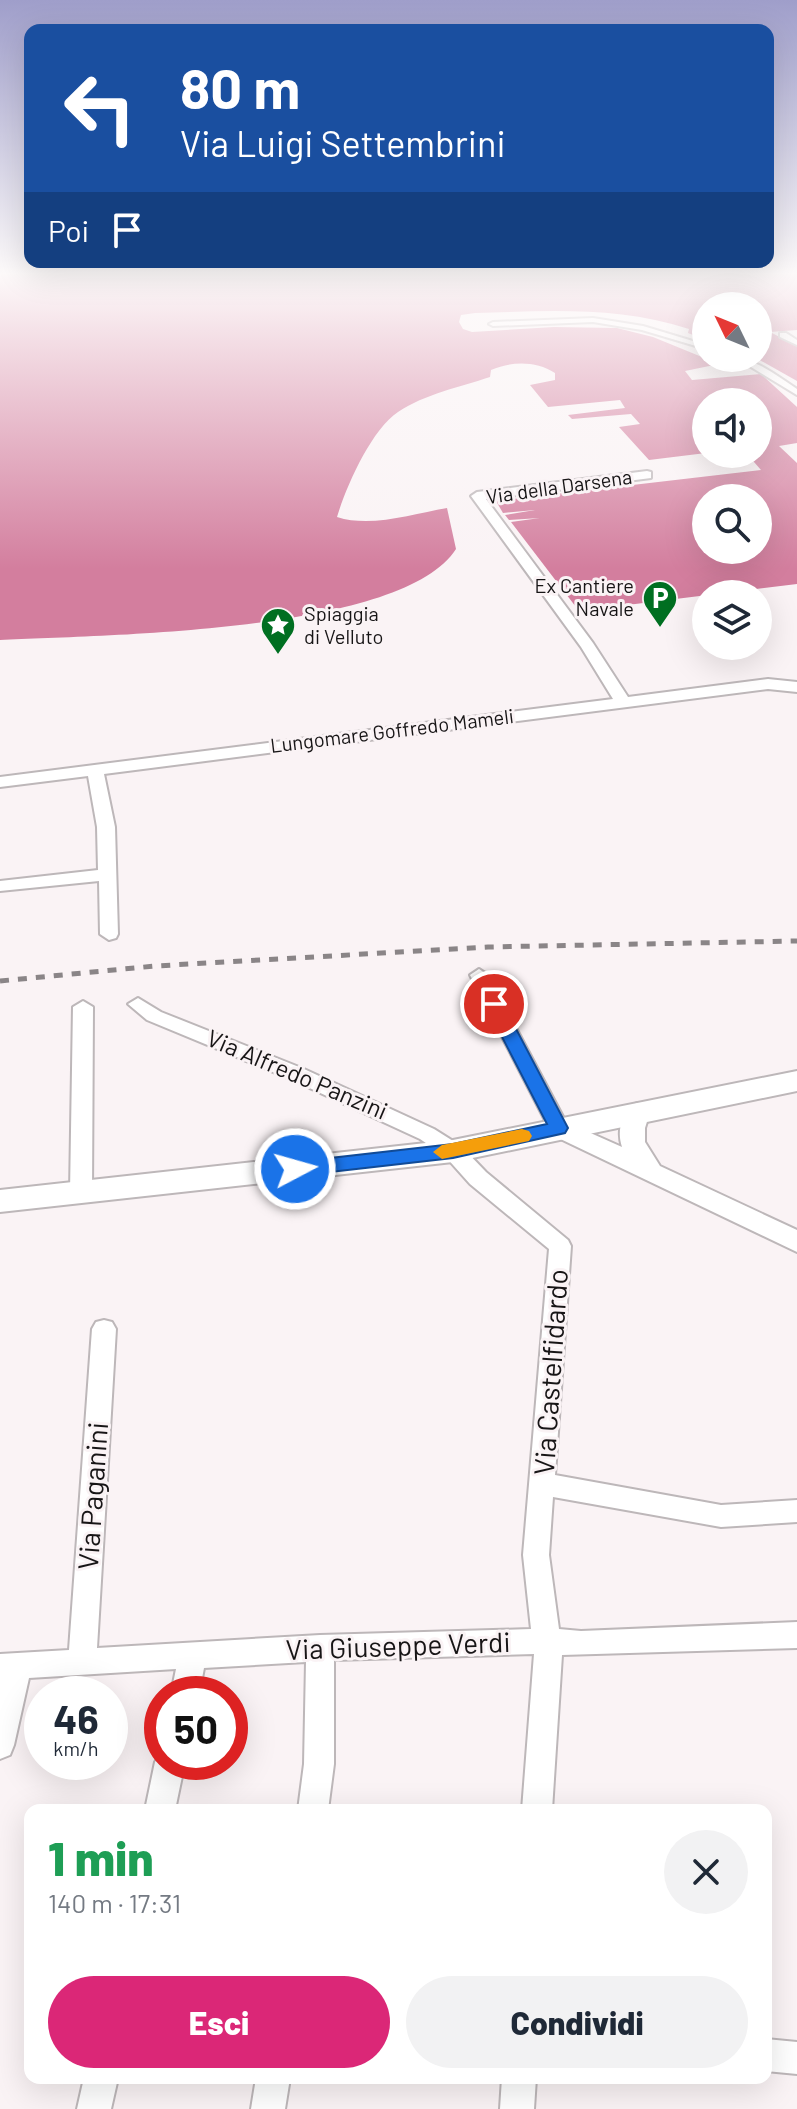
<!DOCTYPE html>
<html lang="it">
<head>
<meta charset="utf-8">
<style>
  :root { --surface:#fff; --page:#f2f2f3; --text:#1f2937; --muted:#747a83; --accent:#db2777 }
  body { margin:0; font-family:Barlow,sans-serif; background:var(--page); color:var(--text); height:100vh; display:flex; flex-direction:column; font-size:30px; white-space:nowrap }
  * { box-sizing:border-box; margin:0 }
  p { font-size:26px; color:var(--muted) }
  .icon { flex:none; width:44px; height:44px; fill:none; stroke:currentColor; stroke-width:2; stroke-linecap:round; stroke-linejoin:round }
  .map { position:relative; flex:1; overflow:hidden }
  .sheet { position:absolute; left:24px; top:1804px; width:748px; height:280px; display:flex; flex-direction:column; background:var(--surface); border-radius:16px; box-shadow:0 8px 32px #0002 }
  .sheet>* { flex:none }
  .top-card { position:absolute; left:24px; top:24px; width:750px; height:244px; border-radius:16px; box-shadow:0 8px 32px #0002; background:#1a4fa0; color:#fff; overflow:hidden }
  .needle { width:52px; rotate:313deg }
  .fabs { position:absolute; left:692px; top:292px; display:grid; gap:16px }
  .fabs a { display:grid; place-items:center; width:80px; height:80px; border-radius:50%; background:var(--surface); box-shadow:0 8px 32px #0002; font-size:40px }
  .speed { position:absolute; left:24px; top:1676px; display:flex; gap:16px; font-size:40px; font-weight:700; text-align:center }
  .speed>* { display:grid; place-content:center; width:104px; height:104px; border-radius:50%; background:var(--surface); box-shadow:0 8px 32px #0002; line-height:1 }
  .speed small { font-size:20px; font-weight:400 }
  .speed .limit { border:12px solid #d22; background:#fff; color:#111 }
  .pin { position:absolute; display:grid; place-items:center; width:68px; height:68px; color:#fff; margin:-34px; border:4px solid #fff; border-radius:50%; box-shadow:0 2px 8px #0007 }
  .me { position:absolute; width:88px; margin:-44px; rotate:84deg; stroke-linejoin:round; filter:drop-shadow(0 0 6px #0008) }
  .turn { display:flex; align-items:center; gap:28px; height:168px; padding:0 24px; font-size:36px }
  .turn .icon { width:104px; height:104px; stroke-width:2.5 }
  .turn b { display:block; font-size:56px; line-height:68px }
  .then { display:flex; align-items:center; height:76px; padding:0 24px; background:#0003; gap:16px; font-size:30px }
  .round { display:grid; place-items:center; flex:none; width:84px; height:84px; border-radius:42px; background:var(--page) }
  .headline { display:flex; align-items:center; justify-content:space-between; height:136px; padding:0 24px }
  h1 { font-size:48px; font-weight:800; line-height:60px; color:#1e9e55 }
  .action { display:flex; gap:16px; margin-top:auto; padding:16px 24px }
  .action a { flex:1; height:92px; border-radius:48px; background:var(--accent); color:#fff; font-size:32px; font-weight:800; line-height:92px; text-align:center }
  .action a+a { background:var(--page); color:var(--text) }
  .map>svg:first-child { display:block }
  .water { fill:#d37e9e; fill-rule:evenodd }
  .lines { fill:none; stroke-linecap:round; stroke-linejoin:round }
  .pedestrian-casing { stroke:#bdb7b9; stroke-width:4 }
  .minor-casing { stroke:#bdb7b9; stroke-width:4 }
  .tertiary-casing { stroke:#bdb7b9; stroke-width:4 }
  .secondary-casing { stroke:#bdb7b9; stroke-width:4 }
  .pedestrian { fill:#fff; fill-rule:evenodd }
  .minor { fill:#fff; fill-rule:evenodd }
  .tertiary { fill:#fff; fill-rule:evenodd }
  .secondary { fill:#fff; fill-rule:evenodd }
  .rail { stroke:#8a8587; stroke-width:5; stroke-dasharray:9 9; stroke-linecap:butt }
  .route { fill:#1a73e8; stroke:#114b97; stroke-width:2 }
  .slow { fill:#f59e0b }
  .labels { text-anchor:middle; stroke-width:6; stroke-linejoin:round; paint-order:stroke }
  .far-street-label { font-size:20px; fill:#171516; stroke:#faf3f5 }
  .far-poi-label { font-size:20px; fill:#171516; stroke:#faf3f5; text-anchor:end }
  .street-label { font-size:24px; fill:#171516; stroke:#faf3f5 }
  .near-street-label { font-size:28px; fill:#171516; stroke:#faf3f5 }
</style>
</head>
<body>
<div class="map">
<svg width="797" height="2109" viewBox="0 0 797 2109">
  <rect width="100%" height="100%" fill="#faf3f5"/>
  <path class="water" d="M0,274H797V330L770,332L797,346V381L756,358L758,306H706V340L688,333L689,329C617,306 550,311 475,313L461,315L459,322L463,329L472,332L554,327L617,328L653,337L719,364L685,371L692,380L761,374L797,407V443L779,446L797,463V584L579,611L511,522L540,518L509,520L505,515L535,510L503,513L496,501L761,470L747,454H758V402H706V453L649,460L619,427L640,424L631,414L572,419L568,415L625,408L620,400L548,407L530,385L555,380V373C536,361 512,361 491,370L490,377C460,387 425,394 398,412C371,430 346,487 337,517C371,528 412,514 447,508L456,549C402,634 98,635 0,640ZM706,498H758V550H706Z"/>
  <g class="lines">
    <g class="pedestrian-casing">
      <path id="pedestrian" d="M593,318L643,326L706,345V349L642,330L593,322L493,326L489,324L493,322Z
        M780,333H786L797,340V345L780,337Z
        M731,358C756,358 777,376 797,389V395L751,367Z"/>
    </g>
    <g class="minor-casing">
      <path id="minor" d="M647,471L651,472V478L486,499L593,643L628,697L768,679L797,682V692L768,689L104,774L115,827L118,934L116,938L109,940L100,934L99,881L0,891V881L98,870L97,827L88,776L0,787V777L613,699L581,647L471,496L477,492Z
        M479,969L488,975L569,1128L566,1133H552L549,1128L470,975Z
        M138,998L161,1012L304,1069L434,1129L461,1146L486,1172L568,1240L571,1246L555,1475L721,1505L797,1500V1522L721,1527L553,1497L549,1555L559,1629L581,1631L797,1622V1648L562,1655L552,1810H522L534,1654L334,1660V1764L328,1810H298L304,1764L306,1662L204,1668L199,1694H171L176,1669L29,1678L14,1745L10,1755L0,1759V1654L69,1650L92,1329L96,1322L104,1320L112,1322L116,1329L97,1648L320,1635L531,1629L523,1555L549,1249L470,1184L445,1156L420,1139L290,1079L147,1020L128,1004Z
        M83,1001L93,1007L92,1193L89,1199H73L70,1193L73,1007Z
        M162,1751V1762H185L175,1810H145L155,1762Z
        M766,2039L797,2042V2074L766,2071Z
        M84,2078H118L111,2109H77Z
        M256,2078H290L285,2109H251Z
        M502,2078H536L534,2109H500Z"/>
    </g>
    <g class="tertiary-casing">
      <path id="tertiary" d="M638,1103L647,1106L650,1112L645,1128V1142L660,1166L797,1230V1252L550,1134L546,1128L550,1122L559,1119L622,1147C617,1132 621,1120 629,1106Z"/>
    </g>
    <g class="secondary-casing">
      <path id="secondary" d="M797,1071V1091L453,1162L0,1212V1190L453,1140Z"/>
    </g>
    <use href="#pedestrian" class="pedestrian"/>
    <use href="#minor" class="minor"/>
    <use href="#tertiary" class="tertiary"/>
    <use href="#secondary" class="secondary"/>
    <path class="rail" d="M0,981L155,966L488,947L797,941"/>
  </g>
  <linearGradient id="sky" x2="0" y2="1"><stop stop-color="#9f9eca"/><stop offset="0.48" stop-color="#fdfafa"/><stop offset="1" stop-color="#fdfafa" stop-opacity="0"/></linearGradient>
  <rect width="797" height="569" fill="url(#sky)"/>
  <path class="route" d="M494,998L503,1004L568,1128L565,1133L453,1158L295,1176L288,1174L285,1169L295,1162L453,1144L547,1124L485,1004Z"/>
  <path class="slow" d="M522,1129L529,1131L532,1136L529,1141L442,1159L433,1152L442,1145Z"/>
  <defs>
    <g id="parking-pin" transform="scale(1.8)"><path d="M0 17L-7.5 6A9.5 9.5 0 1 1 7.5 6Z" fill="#006f21" stroke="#faf3f5"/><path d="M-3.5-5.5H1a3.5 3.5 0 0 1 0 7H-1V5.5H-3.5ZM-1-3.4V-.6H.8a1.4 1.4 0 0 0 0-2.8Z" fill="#fff"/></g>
    <g id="sight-pin" transform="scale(1.8)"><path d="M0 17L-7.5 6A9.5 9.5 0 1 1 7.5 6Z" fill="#006f21" stroke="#faf3f5"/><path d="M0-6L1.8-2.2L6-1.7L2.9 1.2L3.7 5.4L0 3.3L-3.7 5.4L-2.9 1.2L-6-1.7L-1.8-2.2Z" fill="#fff"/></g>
  </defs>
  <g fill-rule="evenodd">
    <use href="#parking-pin" x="660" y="598"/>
    <use href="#sight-pin" x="278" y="625"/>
  </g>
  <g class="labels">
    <g class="far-street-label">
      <text transform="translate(559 487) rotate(-8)" y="7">Via della Darsena</text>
      <text transform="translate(392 731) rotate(-7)" y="7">Lungomare Goffredo Mameli</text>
    </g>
    <g class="far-poi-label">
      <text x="634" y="593">Ex Cantiere<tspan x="634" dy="23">Navale</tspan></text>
      <text x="304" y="621" text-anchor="start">Spiaggia<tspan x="304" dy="23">di Velluto</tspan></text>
    </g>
    <g class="street-label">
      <text transform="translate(297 1075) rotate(23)" y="8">Via Alfredo Panzini</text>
    </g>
    <g class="near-street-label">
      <text transform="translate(551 1372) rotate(-86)" y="10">Via Castelfidardo</text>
      <text transform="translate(93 1496) rotate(-86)" y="10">Via Paganini</text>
      <text transform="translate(398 1646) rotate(-2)" y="10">Via Giuseppe Verdi</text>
    </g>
  </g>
</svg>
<div class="fabs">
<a><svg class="needle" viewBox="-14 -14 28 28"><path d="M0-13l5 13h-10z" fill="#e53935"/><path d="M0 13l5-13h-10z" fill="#747a83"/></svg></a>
<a><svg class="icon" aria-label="sound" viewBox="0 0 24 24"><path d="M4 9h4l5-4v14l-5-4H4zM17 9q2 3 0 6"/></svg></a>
<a><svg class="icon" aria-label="search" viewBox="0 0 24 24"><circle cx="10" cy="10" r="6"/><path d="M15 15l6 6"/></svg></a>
<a><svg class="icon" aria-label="layers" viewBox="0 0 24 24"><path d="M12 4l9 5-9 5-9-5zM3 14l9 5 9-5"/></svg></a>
</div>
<div class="speed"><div>46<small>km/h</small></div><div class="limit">50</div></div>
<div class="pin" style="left:494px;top:1004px;background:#d93025"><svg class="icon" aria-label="arrive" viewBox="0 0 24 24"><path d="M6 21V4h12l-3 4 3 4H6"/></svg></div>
<svg class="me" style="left:295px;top:1169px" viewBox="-20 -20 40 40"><circle r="17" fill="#1a73e8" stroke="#fff" stroke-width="3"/><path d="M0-11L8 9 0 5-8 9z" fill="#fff"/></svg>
<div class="top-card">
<div class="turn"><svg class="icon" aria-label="left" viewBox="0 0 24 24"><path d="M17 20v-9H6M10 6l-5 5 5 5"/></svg><div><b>80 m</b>Via Luigi Settembrini</div></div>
<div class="then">Poi<svg class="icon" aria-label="arrive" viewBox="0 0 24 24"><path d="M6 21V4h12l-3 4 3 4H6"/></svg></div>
</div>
<section class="sheet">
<div class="headline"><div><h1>1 min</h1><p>140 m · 17:31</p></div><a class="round"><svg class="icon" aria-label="close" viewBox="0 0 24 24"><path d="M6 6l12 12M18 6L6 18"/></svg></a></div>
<div class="action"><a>Esci</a><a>Condividi</a></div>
</section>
</div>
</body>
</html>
